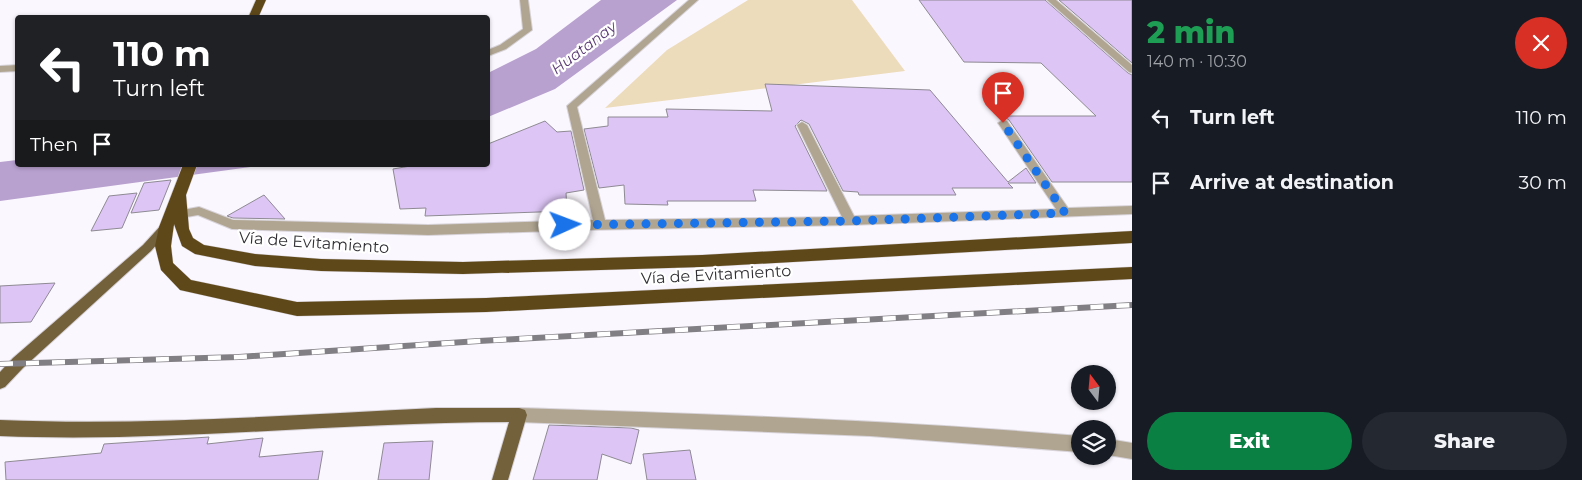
<!DOCTYPE html>
<html lang="en">
<head>
<meta charset="utf-8">
<style>
  :root { --surface:#171b24; --page:#242831; --text:#f1f3f6; --muted:#9ea1a6; --accent:#0b8043 }
  body { margin:0; font-family:Montserrat,sans-serif; background:var(--page); color:var(--text); height:100vh; display:flex; flex-direction:column; font-size:19px; white-space:nowrap }
  * { box-sizing:border-box; margin:0 }
  p { font-size:16px; color:var(--muted) }
  .icon { flex:none; width:28px; height:28px; fill:none; stroke:currentColor; stroke-width:2; stroke-linecap:round; stroke-linejoin:round }
  .map { position:relative; flex:1; overflow:hidden }
  .drawer { display:flex; flex-direction:column; background:var(--surface); width:450px }
  .drawer>* { flex:none }
  .top-card { position:absolute; left:15px; top:15px; width:475px; height:152px; border-radius:5px; box-shadow:0 1px 4px #0004; background:#202124; color:#fff; overflow:hidden }
  .needle { width:32px; rotate:344deg }
  .buttons { position:absolute; left:1071px; top:365px; display:grid; gap:10px }
  .buttons a { display:grid; place-items:center; width:45px; height:45px; border-radius:50%; background:var(--surface); box-shadow:0 1px 4px #0004; font-size:25px }
  .pin { position:absolute; display:grid; place-items:center; width:42px; height:42px; color:#fff; margin:-51px -21px; border-radius:50% 50% 50% 0; rotate:-45deg; box-shadow:0 0 5px #0007 }
  .pin .icon { rotate:45deg }
  .me { position:absolute; width:55px; margin:-28px; rotate:88deg; stroke-linejoin:round; filter:drop-shadow(0 0 4px #0008) }
  .turn { display:flex; align-items:center; gap:18px; height:105px; padding:0 15px; font-size:22px }
  .turn .icon { width:65px; height:65px; stroke-width:2.5 }
  .turn b { display:block; font-size:35px; line-height:42px }
  .then { display:flex; align-items:center; height:48px; padding:0 15px; background:#0003; gap:10px; font-size:19px }
  .round { display:grid; place-items:center; flex:none; width:52px; height:52px; border-radius:26px; background:var(--page) }
  .head { display:flex; align-items:center; justify-content:space-between; height:85px; padding:0 15px }
  h1 { font-size:30px; font-weight:800; line-height:38px; color:#1e9e55 }
  .cta { display:flex; gap:10px; margin-top:auto; padding:10px 15px }
  .cta a { flex:1; height:58px; border-radius:30px; background:var(--accent); color:#fff; font-size:20px; font-weight:800; line-height:58px; text-align:center }
  .cta a+a { background:var(--page); color:var(--text) }
  ul { padding:0; list-style:none }
  li { display:flex; align-items:center; gap:15px; height:65px; padding:0 15px }
  li div { flex:1 }
  li b { display:block; font-size:19px }
  li em { font-style:normal }
  main { display:flex; flex:1; min-height:0 }
  .map>svg:first-child { display:block }
  .green { fill:#eddcbb }
  .water { fill:#b8a1cf }
  .building { fill:#ddc5f5; stroke:#8e8a93 }
  .lines { fill:none; stroke-linecap:round; stroke-linejoin:round }
  .minor-casing { stroke:#d7d3d9; stroke-width:2 }
  .major-casing { stroke:#d7d3d9; stroke-width:2 }
  .highway-casing { stroke:#d7d3d9; stroke-width:1 }
  .minor { fill:#b0a591; fill-rule:evenodd }
  .major { fill:#73613b; fill-rule:evenodd }
  .highway { fill:#5e4819; fill-rule:evenodd }
  .rail-casing { stroke:#827f84; stroke-width:6 }
  .rail { stroke:#fff; stroke-width:4.5; stroke-dasharray:13; stroke-linecap:butt }
  .route { stroke:#1a73e8; stroke-width:9; stroke-dasharray:0 16.2 }
  .labels { text-anchor:middle; stroke-width:4.5; stroke-linejoin:round; paint-order:stroke }
  .far-water-label { font-size:15px; font-style:italic; fill:#5b3b75; stroke:#fff }
  .street-label { font-size:16px; fill:#312f33; stroke:#fff }
</style>
</head>
<body>
<main>
<div class="map">
<svg width="1132" height="480" viewBox="0 0 1132 480">
  <rect width="100%" height="100%" fill="#fbf7fe"/>
  <path class="green" d="M748,0H852L905,71L605,108L667,50Z"/>
  <path class="water" d="M601,0H677L555,89L488,117V73L536,49Z
    M17,160L18,165H265L0,201V162Z"/>
  <path class="building" d="M919,0H1045L1128,73L1132,75V182H1052L1009,120L1003,116H1096L1041,63L964,62Z
    M1059,0H1132V63Z
    M765,84L930,90L1008,182L1026,168L1036,183H1008L1013,188H952L956,195H859L858,192L843,191L809,124L801,120L795,126L827,191L753,190L756,201H667L668,205L625,204L624,185L599,188L584,129L608,126V117H668L666,109L772,111Z
    M545,121L557,132L571,131L584,190L566,193L567,211L425,216L426,208L400,209L393,169L416,165H488V144Z
    M171,180L159,210L131,213L144,183Z
    M137,193L122,228L91,231L109,196Z
    M264,195L285,219L233,218L227,216Z
    M55,283L31,322L0,323V286Z
    M549,425L631,428L639,430L631,464L602,454L597,480H533Z
    M209,437L207,444L263,438L259,457L323,451L318,480H6L5,462L101,453L104,444Z
    M433,441L429,480H378L384,443Z
    M690,450L696,480H647L643,454Z"/>
  <g class="lines">
    <g class="minor-casing">
      <path id="minor" d="M520,0H528L532,30L506,49L488,56V50L500,45L523,29Z
        M689,0H698L577,107L605,220L842,217L797,125L802,122L807,125L854,216L1056,209L998,123L1003,120L1007,121L1068,208L1132,206V214L850,225L584,230L428,235L232,229L198,215L181,218L175,214L177,211L199,207L233,220L428,225L593,220L567,106Z
        M1047,0H1056L1132,65V73L1129,72Z
        M18,65V71L0,72V66Z
        M519,408C706,414 893,420 1080,436V452L870,436L519,422L513,420L511,415L513,410Z
        M1108,439L1132,443V459L1108,455Z"/>
    </g>
    <g class="major-casing">
      <path id="major" d="M168,220L172,222L174,225L151,251L23,368L5,387L0,389V372L13,358L143,245L164,222Z
        M436,408H519L525,410L527,415L508,480H492L509,422C339,422 170,443 0,436V420C145,426 291,415 436,408Z"/>
    </g>
    <g class="highway-casing">
      <path id="highway" d="M256,0H266L258,18H248Z
        M183,165H197L186,195L189,229L193,238L204,245L255,254L321,259L463,262L702,255L1132,231V243L702,267L463,274L321,271L255,266L195,254L182,246L174,224L171,246L173,263L191,280L297,302L486,298L1132,267V279L486,312L297,316L180,290L161,270L155,246L159,227Z"/>
    </g>
    <use href="#minor" class="minor"/>
    <use href="#major" class="major"/>
    <use href="#highway" class="highway"/>
    <g class="rail-casing">
      <path id="rail" d="M0,364L239,357L479,341L1132,305"/>
    </g>
    <use href="#rail" class="rail"/>
  </g>
  <g class="lines">
    <path class="route" d="M565,225L850,221L1065,213L1003,123"/>
  </g>
  <g class="labels">
    <g class="far-water-label">
      <text transform="translate(584 48) rotate(-37)" y="5">Huatanay</text>
    </g>
    <g class="street-label">
      <text transform="translate(314 242) rotate(4)" y="6">Vía de Evitamiento</text>
      <text transform="translate(716 274) rotate(-3)" y="6">Vía de Evitamiento</text>
    </g>
  </g>
</svg>
<div class="buttons">
<a><svg class="needle" viewBox="-14 -14 28 28"><path d="M0-13l5 13h-10z" fill="#e53935"/><path d="M0 13l5-13h-10z" fill="#9ea1a6"/></svg></a>
<a><svg class="icon" aria-label="layers" viewBox="0 0 24 24"><path d="M12 4l9 5-9 5-9-5zM3 14l9 5 9-5"/></svg></a>
</div>
<div class="pin" style="left:1003px;top:123px;background:#d93025"><svg class="icon" aria-label="arrive" viewBox="0 0 24 24"><path d="M6 21V4h12l-3 4 3 4H6"/></svg></div>
<svg class="me" style="left:565px;top:225px" viewBox="-20 -20 40 40"><circle r="19" fill="#fff"/><path d="M0-13L10 11 0 6-10 11z" fill="#1a73e8"/></svg>
<div class="top-card">
<div class="turn"><svg class="icon" aria-label="left" viewBox="0 0 24 24"><path d="M17 20v-9H6M10 6l-5 5 5 5"/></svg><div><b>110 m</b>Turn left</div></div>
<div class="then">Then<svg class="icon" aria-label="arrive" viewBox="0 0 24 24"><path d="M6 21V4h12l-3 4 3 4H6"/></svg></div>
</div>
</div>
<section class="drawer">
<div class="head"><div><h1>2 min</h1><p>140 m · 10:30</p></div><a class="round" style="background:#d93025;color:#fff"><svg class="icon" aria-label="close" viewBox="0 0 24 24"><path d="M6 6l12 12M18 6L6 18"/></svg></a></div>
<ul>
<li><svg class="icon" aria-label="left" viewBox="0 0 24 24"><path d="M17 20v-9H6M10 6l-5 5 5 5"/></svg><div><b>Turn left</b></div><em>110 m</em></li>
<li><svg class="icon" aria-label="arrive" viewBox="0 0 24 24"><path d="M6 21V4h12l-3 4 3 4H6"/></svg><div><b>Arrive at destination</b></div><em>30 m</em></li>
</ul>
<div class="cta"><a>Exit</a><a>Share</a></div>
</section>
</main>
</body>
</html>
